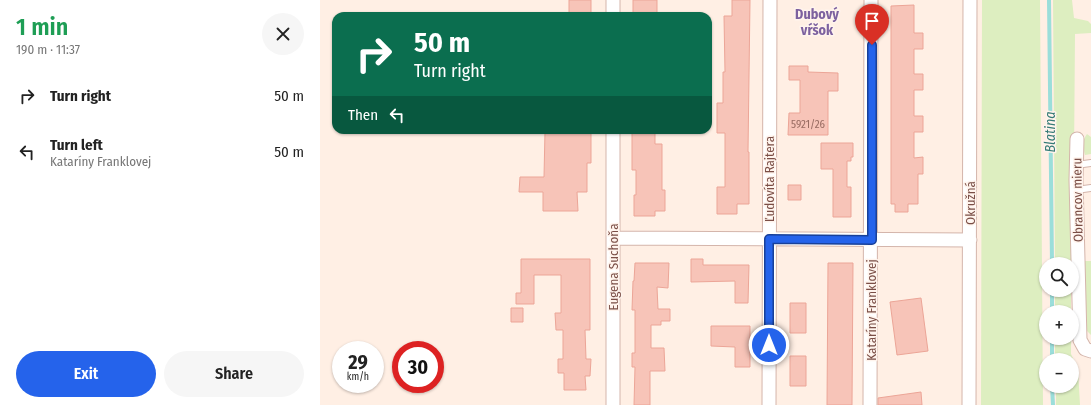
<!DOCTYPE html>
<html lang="en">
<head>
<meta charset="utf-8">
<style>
  :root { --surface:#fff; --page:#f6f6f6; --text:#222; --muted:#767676; --accent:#2563eb }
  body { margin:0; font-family:"Fira Sans Condensed",sans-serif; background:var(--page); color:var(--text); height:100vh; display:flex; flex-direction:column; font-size:15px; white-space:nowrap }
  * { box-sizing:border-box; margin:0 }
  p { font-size:13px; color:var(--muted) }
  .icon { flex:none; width:22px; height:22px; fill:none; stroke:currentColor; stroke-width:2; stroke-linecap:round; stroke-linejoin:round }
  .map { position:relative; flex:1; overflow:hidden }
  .panel { display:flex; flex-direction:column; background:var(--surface); width:320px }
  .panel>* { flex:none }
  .hud { position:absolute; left:12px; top:12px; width:380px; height:122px; border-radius:12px; box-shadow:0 1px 3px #0004; background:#0b6e4f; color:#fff; overflow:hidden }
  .tools { position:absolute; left:719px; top:257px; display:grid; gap:8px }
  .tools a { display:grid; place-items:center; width:40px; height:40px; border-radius:50%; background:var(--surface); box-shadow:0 1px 3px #0004; font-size:20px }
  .speed { position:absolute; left:12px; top:341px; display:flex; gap:8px; font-size:20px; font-weight:700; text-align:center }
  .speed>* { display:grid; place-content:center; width:52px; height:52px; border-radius:50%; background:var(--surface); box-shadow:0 1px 3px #0004; line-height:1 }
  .speed small { font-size:10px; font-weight:400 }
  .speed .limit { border:6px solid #d22; background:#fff; color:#111 }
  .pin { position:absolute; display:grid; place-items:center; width:34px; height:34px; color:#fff; margin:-41px -17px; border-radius:50% 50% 50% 0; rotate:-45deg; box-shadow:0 0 4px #0007 }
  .pin .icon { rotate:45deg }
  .me { position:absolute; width:44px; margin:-22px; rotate:0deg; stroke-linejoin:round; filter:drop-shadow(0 0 3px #0008) }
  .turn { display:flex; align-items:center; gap:14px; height:84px; padding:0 16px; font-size:18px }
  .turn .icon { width:52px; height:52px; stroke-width:2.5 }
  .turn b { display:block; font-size:28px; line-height:34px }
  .then { display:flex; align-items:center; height:38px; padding:0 16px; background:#0003; gap:8px; font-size:15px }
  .round { display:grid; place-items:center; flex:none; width:42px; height:42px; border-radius:21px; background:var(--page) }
  .head { display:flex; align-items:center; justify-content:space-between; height:68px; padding:0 16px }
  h1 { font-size:24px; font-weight:600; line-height:30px; color:#1e9e55 }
  .primary-button { display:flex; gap:8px; margin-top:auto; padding:8px 16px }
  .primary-button a { flex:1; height:46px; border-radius:24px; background:var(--accent); color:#fff; font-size:16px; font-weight:600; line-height:46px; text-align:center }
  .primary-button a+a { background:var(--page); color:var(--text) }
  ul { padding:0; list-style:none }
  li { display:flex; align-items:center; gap:12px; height:56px; padding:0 16px }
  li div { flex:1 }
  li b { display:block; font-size:15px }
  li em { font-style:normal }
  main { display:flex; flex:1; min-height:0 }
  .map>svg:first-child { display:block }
  .green { fill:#ddeec0 }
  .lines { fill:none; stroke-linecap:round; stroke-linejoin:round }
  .stream { stroke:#9bdeda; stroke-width:4 }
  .building { fill:#f7c4b8; stroke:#eca597 }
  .service-casing { stroke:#d4b5ab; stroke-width:8 }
  .minor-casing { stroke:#d4b5ab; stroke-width:15 }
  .service { stroke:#fff; stroke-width:6 }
  .minor { stroke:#fff; stroke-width:13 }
  .route-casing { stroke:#184099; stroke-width:10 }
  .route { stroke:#2563eb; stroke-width:7 }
  .labels { text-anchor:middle; stroke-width:3; stroke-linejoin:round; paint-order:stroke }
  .number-label { font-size:11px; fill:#996c62 }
  .street-label { font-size:13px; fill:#7a4e46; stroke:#fff4ed }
  .neighbourhood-label { font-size:14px; font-weight:bold; fill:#7d619f; stroke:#fff4ed }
  .water-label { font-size:14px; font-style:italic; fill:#357a76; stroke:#fff4ed }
</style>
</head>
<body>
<main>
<section class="panel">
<div class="head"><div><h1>1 min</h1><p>190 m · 11:37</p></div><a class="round"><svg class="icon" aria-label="close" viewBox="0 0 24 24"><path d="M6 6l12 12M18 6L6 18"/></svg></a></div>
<ul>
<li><svg class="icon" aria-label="right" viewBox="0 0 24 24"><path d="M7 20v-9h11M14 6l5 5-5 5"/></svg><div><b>Turn right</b></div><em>50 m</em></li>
<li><svg class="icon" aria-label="left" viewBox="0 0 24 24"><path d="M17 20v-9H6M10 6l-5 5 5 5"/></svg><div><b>Turn left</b><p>Kataríny Franklovej</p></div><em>50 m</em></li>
</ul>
<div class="primary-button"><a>Exit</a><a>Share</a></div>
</section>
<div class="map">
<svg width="771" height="405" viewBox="0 0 771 405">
  <rect width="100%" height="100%" fill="#ffefe4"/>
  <path class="green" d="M662,0H720L723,405H661Z
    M733,0H752L754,18L768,21L771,24V33L755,34L754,160L752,163L751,264H735Z
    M767,134L771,137V154L765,155C763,148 762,140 767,134Z
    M764,261H771V335L767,331Z
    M735,290H751V312H735Z
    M735,338H751V354L758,369L760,405H736V386H752V360H735Z"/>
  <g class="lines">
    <path class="stream" d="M729,0L732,264
      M732,290V312
      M732,338V360
      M732,386L733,405"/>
  </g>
  <path class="building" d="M249,0H271V16H249Z
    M313,0H337V16H313Z
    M412,0H430L428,152H429V204H417V214H397V187H405V133H397V103H403V72H405L404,16H412Z
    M594,5V33H603V49H594V74H603V90H594V116H603V132H594V158L603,157V174H598V204H588V212H575V204H571V6Z
    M469,66H488V72L518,73V91H508V135H468L469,113H480V80H469Z
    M312,130H335V144H342V190H345V211H335V216H314V195H316V170H312Z
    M225,131L271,132V163H267V192H257L258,211H223V192H199L200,177H224Z
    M501,143H533V157H531V161H527V187H531V217H513V169H501Z
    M468,185H481V200H468Z
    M201,259H270V330H265L266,359H271L270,376H265L266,390H244V373H238V359H243V330H236L235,313H241V275H214V304H196V293H201Z
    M371,259H383V265H429L428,303H415V281L371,282Z
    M315,263H349L348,288L337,287L338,309H350V321H341V325H331V348H344L345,371H330V405H314L315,367H312V353H315V310H312L313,281H314Z
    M508,263H533L532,405H507Z
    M601,298L608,351L577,355L570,302Z
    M470,303H486V333H470Z
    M191,308H203V322H191Z
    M391,326H430V367H415V347L391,346Z
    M470,356H486V386H470Z
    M601,392L602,405H558V398Z"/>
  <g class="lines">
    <g class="service-casing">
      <path id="service" d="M756,165L771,163
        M756,190L771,188"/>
    </g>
    <g class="minor-casing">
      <path id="minor" d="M293,16V0
        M757,139L756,180L760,340L765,349L771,351
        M293,238L650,240
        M293,405V130
        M449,405L450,0
        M550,405L551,0
        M649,405L650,0"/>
    </g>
    <use href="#service" class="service"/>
    <use href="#minor" class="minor"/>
  </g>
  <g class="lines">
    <g class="route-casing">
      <path id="route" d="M449,345V239L552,240V45"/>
    </g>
    <use href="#route" class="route"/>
  </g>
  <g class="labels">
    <g class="number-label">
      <text x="488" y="128">5921/26</text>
    </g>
    <g class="street-label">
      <text transform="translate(449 179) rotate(-90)" y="5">Ľudovíta Rajtera</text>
      <text transform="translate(757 200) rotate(-91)" y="5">Obrancov mieru</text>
      <text transform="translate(650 203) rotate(-90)" y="5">Okružná</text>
      <text transform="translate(293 267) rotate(-90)" y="5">Eugena Suchoňa</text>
      <text transform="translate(551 310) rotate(-90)" y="5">Kataríny Franklovej</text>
    </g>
    <g class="neighbourhood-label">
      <text x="497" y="19">Dubový<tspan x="497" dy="16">vŕšok</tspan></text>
    </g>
    <g class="water-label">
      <text transform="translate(730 132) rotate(-90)" y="5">Blatina</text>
    </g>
  </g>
</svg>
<div class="tools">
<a><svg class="icon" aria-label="search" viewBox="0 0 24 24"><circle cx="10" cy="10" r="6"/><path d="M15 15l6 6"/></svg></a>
<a>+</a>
<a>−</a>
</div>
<div class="speed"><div>29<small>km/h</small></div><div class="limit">30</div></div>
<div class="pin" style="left:552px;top:45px;background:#d93025"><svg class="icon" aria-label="arrive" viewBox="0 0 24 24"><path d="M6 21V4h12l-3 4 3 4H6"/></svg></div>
<svg class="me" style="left:449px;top:345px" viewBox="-20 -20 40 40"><circle r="17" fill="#2563eb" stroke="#fff" stroke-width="3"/><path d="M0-11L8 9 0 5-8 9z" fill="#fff"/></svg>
<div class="hud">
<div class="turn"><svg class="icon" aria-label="right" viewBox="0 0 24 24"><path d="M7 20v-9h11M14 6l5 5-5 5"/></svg><div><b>50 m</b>Turn right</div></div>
<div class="then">Then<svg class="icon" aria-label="left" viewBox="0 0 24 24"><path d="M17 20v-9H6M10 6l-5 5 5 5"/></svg></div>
</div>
</div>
</main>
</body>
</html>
